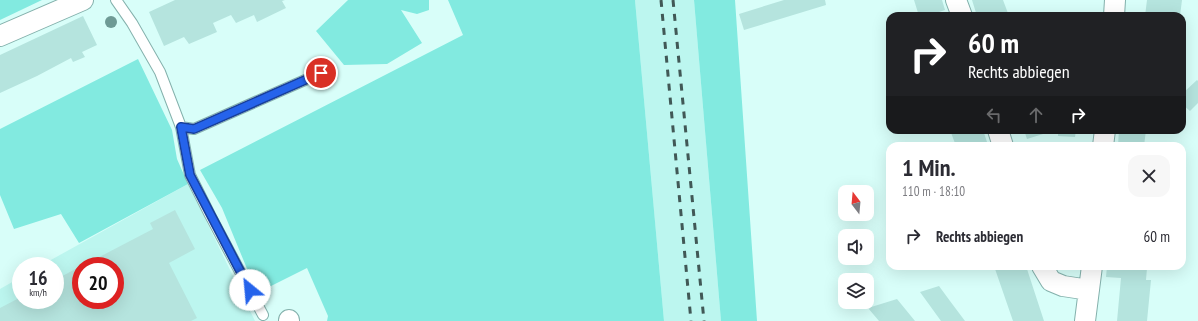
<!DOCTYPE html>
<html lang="de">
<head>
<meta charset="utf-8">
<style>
  :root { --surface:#fff; --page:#f7f7f7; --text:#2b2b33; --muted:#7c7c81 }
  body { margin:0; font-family:"PT Sans Narrow",sans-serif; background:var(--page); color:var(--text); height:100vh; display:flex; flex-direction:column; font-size:15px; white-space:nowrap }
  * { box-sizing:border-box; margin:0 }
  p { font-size:13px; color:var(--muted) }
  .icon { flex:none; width:22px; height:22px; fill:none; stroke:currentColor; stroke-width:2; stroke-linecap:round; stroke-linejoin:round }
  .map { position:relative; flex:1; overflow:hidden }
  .sheet { position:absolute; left:886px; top:142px; width:300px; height:128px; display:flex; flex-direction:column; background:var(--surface); border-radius:12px; box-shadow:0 4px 16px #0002 }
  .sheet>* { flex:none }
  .guide { position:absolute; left:886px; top:12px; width:300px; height:122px; border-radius:12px; box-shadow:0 4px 16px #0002; background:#202124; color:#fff; overflow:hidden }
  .needle { width:26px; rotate:344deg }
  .tools { position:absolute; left:838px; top:185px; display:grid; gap:8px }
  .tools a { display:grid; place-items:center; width:36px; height:36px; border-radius:8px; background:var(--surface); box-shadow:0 4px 16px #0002; font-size:20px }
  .speed { position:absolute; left:12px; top:257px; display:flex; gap:8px; font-size:20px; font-weight:700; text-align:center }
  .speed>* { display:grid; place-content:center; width:52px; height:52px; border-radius:50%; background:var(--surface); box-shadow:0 4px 16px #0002; line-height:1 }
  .speed small { font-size:10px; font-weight:400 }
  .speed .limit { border:6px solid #d22; background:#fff; color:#111 }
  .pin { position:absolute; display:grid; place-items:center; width:34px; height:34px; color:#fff; margin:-17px; border:2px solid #fff; border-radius:50%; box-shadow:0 1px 4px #0007 }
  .me { position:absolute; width:44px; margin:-22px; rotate:332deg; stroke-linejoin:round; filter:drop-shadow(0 0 3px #0008) }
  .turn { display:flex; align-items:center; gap:14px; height:84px; padding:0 16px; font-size:18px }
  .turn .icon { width:52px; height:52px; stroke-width:2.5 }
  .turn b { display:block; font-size:28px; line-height:34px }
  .lanes { display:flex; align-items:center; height:38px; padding:0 16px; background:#0003; justify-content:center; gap:20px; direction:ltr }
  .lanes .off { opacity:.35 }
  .round { display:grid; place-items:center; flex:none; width:42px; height:42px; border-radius:12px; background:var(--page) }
  .head { display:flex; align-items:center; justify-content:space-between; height:68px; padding:0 16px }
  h1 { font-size:24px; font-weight:700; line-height:30px }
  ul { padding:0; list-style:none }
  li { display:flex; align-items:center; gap:12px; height:52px; padding:0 16px }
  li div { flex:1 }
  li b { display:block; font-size:15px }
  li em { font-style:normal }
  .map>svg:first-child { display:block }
  .built { fill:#bcf6ef; fill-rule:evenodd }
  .green { fill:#82eae0 }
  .building { fill:#b5e4de }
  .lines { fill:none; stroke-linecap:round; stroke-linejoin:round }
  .service-casing { stroke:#84b1ac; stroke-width:12 }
  .minor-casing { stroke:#84b1ac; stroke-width:22 }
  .service { stroke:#fff; stroke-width:10 }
  .minor { stroke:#fff; stroke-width:20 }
  .rail { stroke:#415856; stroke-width:3; stroke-dasharray:7 7; stroke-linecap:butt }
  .tree { fill:#6e9a95 }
  .route-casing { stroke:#184099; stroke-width:10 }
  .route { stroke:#2563eb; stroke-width:7 }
</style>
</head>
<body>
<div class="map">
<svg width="1198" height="321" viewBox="0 0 1198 321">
  <rect width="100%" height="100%" fill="#d8fef9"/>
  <path class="built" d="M635,0H694L721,321H664Z
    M188,184L255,321H0V289L21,277V300H55V266H40ZM81,266H115V300H81Z"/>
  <path class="green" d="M0,0H42L0,20Z
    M348,0H429V10L417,14L401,10L422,43L387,64L344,65L316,31Z
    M448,0H635L664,321H327L328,316L307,268L257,293L222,208L200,170L463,35Z
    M694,0H735L757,321H721Z
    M138,59L172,130L177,159L188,184L79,243L61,214L14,229L0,195V129Z"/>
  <path class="building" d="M175,0H285L282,1L286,8L257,22L254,15L236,23L231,15L213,23L217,32L189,44L184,37L164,46L149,12Z
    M784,0H825L826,5L744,30L739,14Z
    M914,0H942L945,10L927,16H919Z
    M972,0H1003L1009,16H977Z
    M1147,0H1182L1180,16H1145Z
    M83,16L97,45L82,52L85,57L73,62L71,58L37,76L0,93V55Z
    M1197,80L1198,81V103L1190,111L1182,104V94Z
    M950,130H983L987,142L973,146H956Z
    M1024,130H1042L1043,134L1027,139Z
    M1058,130H1076L1075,137L1058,136Z
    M1119,130H1146L1144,146H1118Z
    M175,210L195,249L169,263L197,318L191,321H0V308L21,297V300H55V280L81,266V300H115V266H82L153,229L150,223Z
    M994,266H1026L1044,321H1013Z
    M1107,266H1138V267L1147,268L1146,280H1151L1147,321H1117L1121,278L1106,277Z
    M939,286L950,301L965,321H941L920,292Z
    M897,299L915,321H879L868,308Z"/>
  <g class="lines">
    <g class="service-casing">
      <path id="service" d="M116,0L132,23L160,72L181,127L194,129L321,73
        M181,127L190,175L210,215L263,315"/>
    </g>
    <g class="minor-casing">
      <path id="minor" d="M956,0L962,16
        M1114,16L1115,0
        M0,36L83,0
        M998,130L1003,146
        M1103,146L1105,130
        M1042,266L1051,281L1063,286L1089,290
        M289,321V320
        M1085,321L1092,266"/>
    </g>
    <use href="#service" class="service"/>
    <use href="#minor" class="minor"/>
    <path class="rail" d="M661,0L691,321
      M673,0L704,321"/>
  </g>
  <circle class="tree" cx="111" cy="22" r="6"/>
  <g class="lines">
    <g class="route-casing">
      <path id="route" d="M250,290L190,175L181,127L194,129L321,73"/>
    </g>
    <use href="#route" class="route"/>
  </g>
</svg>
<div class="tools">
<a><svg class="needle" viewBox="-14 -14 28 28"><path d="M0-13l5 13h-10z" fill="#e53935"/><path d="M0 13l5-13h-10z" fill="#7c7c81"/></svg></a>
<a><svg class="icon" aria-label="sound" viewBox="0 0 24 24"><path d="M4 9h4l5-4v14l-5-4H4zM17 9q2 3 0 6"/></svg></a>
<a><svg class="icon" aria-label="layers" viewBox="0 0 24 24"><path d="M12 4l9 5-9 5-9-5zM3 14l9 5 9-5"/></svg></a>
</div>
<div class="speed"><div>16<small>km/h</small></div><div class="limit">20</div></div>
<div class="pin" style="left:321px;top:73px;background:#d93025"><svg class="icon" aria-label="arrive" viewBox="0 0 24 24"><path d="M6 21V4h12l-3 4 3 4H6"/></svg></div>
<svg class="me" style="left:250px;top:290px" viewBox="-20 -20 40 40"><circle r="19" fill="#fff"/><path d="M0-13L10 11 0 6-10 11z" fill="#2563eb"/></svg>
<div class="guide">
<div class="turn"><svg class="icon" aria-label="right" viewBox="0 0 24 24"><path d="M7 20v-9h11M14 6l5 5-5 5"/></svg><div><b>60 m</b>Rechts abbiegen</div></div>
<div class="lanes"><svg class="icon off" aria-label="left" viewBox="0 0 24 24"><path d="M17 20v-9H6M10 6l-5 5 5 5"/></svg><svg class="icon off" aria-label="ahead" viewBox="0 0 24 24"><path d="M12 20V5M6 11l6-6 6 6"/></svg><svg class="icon" aria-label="right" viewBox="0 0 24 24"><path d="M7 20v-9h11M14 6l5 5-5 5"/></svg></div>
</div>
<section class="sheet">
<div class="head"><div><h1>1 Min.</h1><p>110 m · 18:10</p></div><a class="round"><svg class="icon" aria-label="close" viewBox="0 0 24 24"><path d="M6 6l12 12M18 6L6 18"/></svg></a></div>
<ul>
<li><svg class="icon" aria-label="right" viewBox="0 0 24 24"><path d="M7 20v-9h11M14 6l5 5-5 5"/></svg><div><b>Rechts abbiegen</b></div><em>60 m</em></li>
</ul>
</section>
</div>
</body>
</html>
